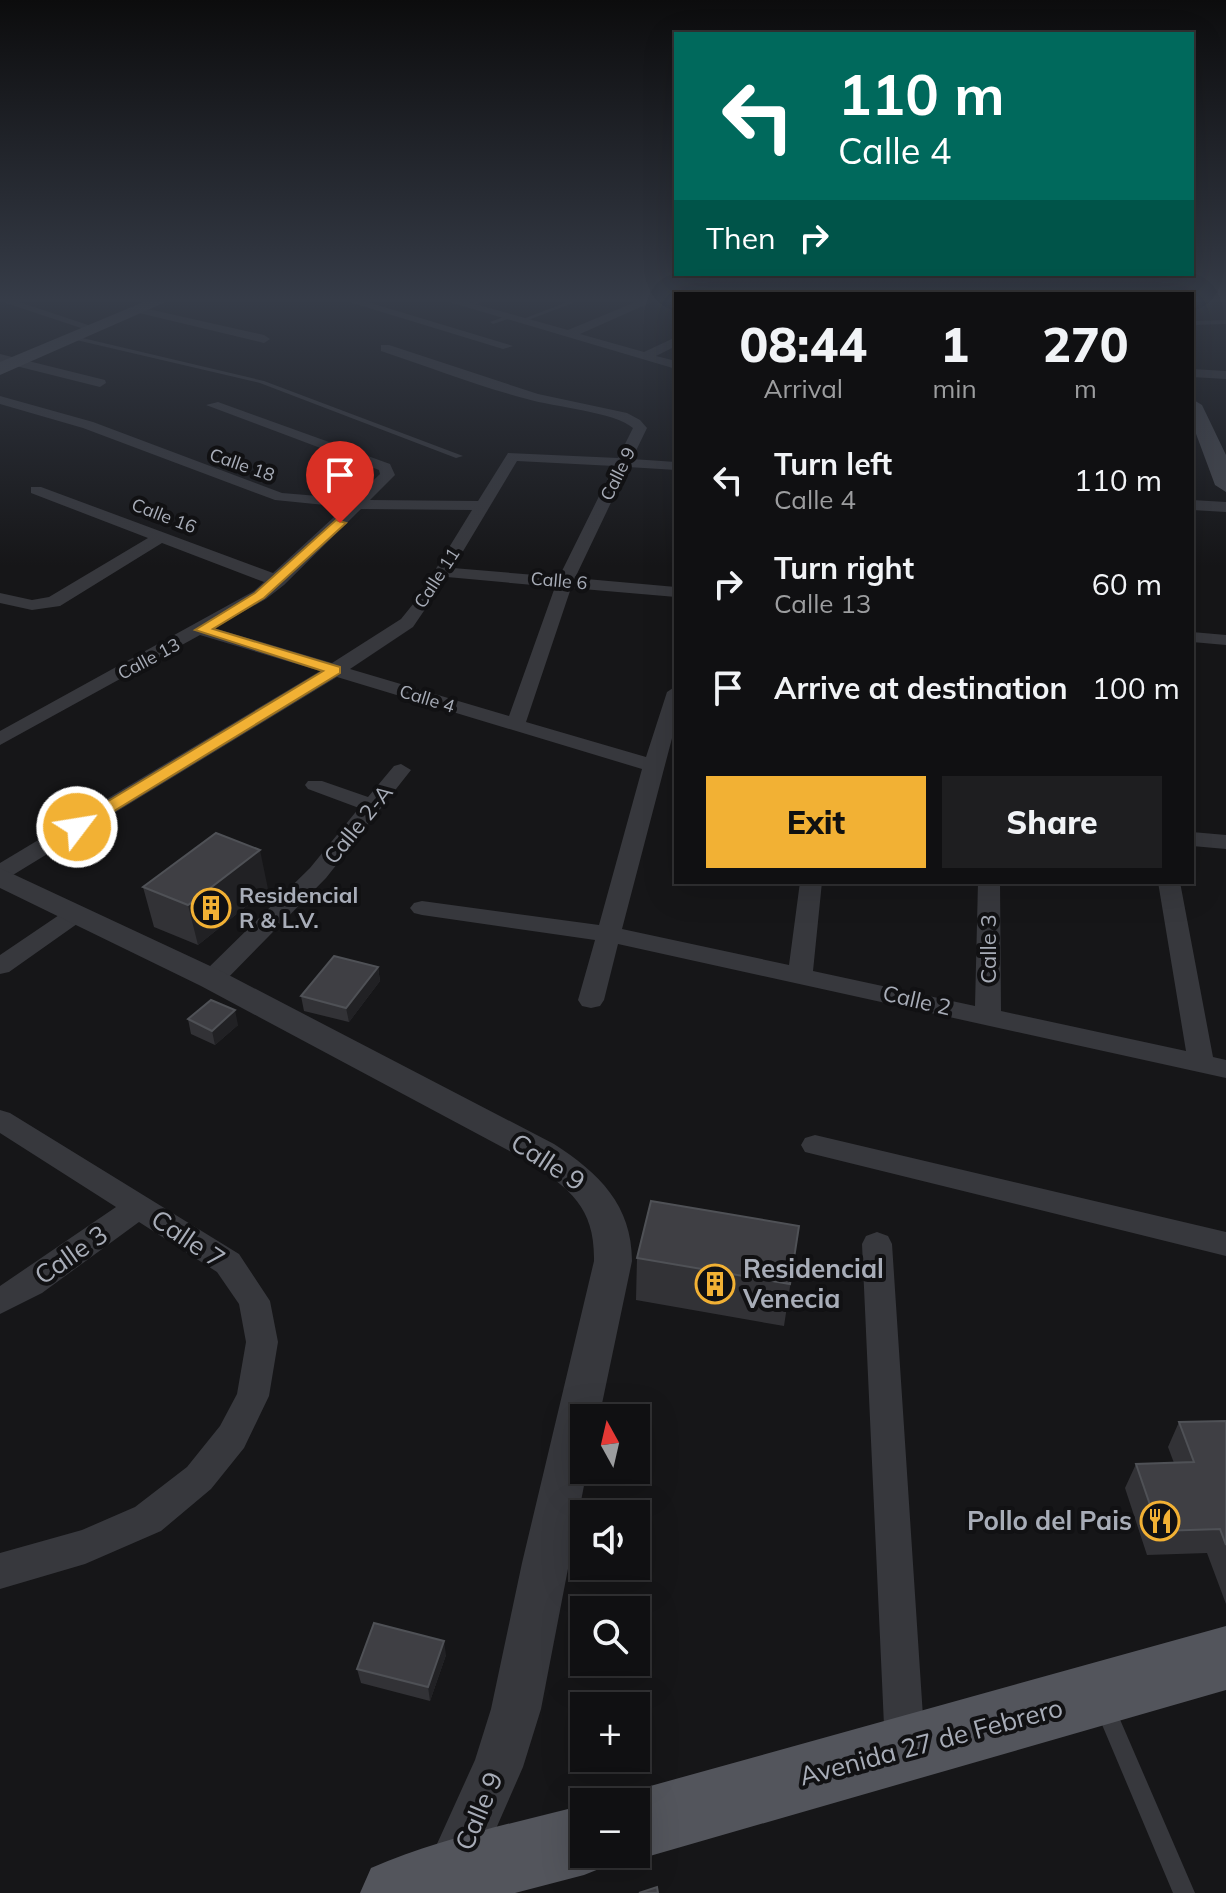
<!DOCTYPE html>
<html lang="en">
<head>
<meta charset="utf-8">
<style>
  :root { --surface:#101012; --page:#1e1e20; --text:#f1f3f6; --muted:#9c9d9f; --line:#303032; --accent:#f2b134 }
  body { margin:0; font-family:Mulish,sans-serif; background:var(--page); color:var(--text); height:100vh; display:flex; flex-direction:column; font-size:30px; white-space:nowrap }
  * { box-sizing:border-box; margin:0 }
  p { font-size:26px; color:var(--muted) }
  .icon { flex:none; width:44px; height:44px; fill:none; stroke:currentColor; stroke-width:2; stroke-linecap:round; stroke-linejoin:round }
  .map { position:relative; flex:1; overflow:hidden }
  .details { position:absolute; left:674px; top:292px; width:520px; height:592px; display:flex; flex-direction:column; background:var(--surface); border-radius:0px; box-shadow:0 8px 32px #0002,0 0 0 2px var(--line) }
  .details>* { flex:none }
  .top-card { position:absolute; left:674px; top:32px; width:520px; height:244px; border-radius:0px; box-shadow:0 8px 32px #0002,0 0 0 2px var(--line); background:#00695c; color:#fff; overflow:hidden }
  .needle { width:52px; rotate:352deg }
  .controls { position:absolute; left:570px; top:1404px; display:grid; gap:16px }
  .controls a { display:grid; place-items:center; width:80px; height:80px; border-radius:0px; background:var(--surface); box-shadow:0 8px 32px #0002,0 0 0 2px var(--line); font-size:40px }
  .pin { position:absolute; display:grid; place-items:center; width:68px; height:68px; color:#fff; margin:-82px -34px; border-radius:50% 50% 50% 0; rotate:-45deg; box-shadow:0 0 8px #0007 }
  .pin .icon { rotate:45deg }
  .me { position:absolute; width:88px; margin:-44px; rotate:59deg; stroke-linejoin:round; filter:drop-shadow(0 0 6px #0008) }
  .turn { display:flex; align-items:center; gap:28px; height:168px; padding:0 32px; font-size:36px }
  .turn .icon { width:104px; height:104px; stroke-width:2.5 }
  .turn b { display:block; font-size:56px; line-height:68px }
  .then { display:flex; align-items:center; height:76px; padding:0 32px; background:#0003; gap:16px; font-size:30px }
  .eta { display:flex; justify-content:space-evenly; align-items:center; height:136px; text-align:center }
  .eta b { font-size:48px; font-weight:800; line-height:56px }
  .cta { display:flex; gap:16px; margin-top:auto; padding:16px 32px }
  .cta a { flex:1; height:92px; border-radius:0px; background:var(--accent); color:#111; font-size:32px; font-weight:800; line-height:92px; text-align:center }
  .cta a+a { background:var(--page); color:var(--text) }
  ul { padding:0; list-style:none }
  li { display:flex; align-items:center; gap:24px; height:104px; padding:0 32px }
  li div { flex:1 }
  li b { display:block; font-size:30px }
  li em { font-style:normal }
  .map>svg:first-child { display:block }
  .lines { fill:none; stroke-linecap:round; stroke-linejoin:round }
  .service { fill:#37383d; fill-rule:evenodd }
  .minor { fill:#37383d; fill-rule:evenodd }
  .tertiary { fill:#37383d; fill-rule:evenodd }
  .secondary { fill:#45474d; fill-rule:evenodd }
  .primary { fill:#53555c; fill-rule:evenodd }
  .wall { fill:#323236 }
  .shaded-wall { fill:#212124 }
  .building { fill:#3f3f44; stroke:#4f5156; stroke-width:2 }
  .route { fill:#f2b134; stroke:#9d7322; stroke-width:2 }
  .labels { text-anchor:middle; stroke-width:8; stroke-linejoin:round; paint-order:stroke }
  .far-street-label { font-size:18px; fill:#a8adb8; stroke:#111113 }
  .street-label { font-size:22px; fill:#a8adb8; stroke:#111113 }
  .poi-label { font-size:22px; font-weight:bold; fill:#a8adb8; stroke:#111113; text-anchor:start }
  .near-street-label { font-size:26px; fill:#a8adb8; stroke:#111113 }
  .near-poi-label { font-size:26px; font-weight:bold; fill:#a8adb8; stroke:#111113; text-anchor:start }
</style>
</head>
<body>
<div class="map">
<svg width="1226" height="1893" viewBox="0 0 1226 1893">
  <rect width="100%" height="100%" fill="#161618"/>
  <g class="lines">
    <path class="service" d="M476,301H484L472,306L469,304Z
      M570,301H578L528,320L523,319Z
      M509,315L511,318L493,324L490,322Z
      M1226,320V324L1192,325V321Z
      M74,336L264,381L463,456L456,458L260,383L72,339Z
      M1105,1698L1112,1701L1195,1893H1173L1095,1708L1098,1701Z"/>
    <path class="minor" d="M0,301H16L100,329L90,331Z
      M346,301H364L513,346L503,349Z
      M446,301H464L568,330L638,301H654L580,334L644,352L676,337V346L656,356L676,361V369Z
      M139,307L264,335L270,339L264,343L135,312V308Z
      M381,345H389L538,394L627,413L640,420L647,428L632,459L676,462V470L628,467L575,578L676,587V597L571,588L526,722L646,757L667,692L676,686V723L622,929L789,965L800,882H822L813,971L975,1006L978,882H1000L1001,1011L1186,1051L1158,882H1180L1213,1057L1226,1060V1078L618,944L604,1000L600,1006L591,1008L582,1006L578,1000L595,940L422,915L414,913L410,908L414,903L422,901L599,925L642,769L337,677L8,878L0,880V863L320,671L200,635L0,745V731L254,591L264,582L162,543L60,606L32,610L0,603V593L32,600L49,597L148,538L31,493V487H41L273,573L345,507L275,500L83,428L0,404V396L93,422L282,493L354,499L380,474L379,470L206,405L218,402L390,464L395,475L370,500L478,501L508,453L618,458L633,428C615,412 554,407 527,399C477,386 429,367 381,351ZM517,461L614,466L559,577L453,568ZM361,509L472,510L418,598L401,619L332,663L214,628L266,599L284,585ZM447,577L555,587L509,716L350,669L413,627Z
      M0,354L105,380L106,383L100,387L0,362Z
      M1192,369L1226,371V379L1192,377Z
      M1192,500L1226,502V512L1192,510Z
      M1192,632L1226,635V645L1192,642Z
      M401,764L411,770L326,878L221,985H203L200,979L203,973L310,868L359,808L308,789L305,785L308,781H322L368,797L394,766Z
      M1192,832L1226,835V849L1192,846Z
      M76,907L84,909L88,914L84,919L9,972L0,974V955L68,909Z
      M0,1110L10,1113L239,1254L270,1301L278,1342L269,1396L244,1448L211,1489L161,1531L85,1564L0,1589V1553L82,1530L135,1507L187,1467L220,1426L237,1394L246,1342L239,1304L217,1272L139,1222L42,1293L0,1314V1286L116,1207L0,1133Z
      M815,1135L1226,1232V1256L805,1152L801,1145L805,1138Z
      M877,1232L888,1236L892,1244L925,1747L919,1761L905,1767L891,1761L885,1747L862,1244L866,1236Z"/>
    <path class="tertiary" d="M0,868L223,972L554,1144C599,1173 632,1205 632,1261L599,1418H584V1470H587L541,1709L523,1767L484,1856V1873L476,1892H438L430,1873L432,1855L475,1760L491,1709L522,1563L594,1261C595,1208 571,1190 530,1162L201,986L0,888Z"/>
    <path class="secondary" d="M146,301H168L0,375V362Z
      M1192,399L1202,405L1226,455V492L1215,485L1192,423Z"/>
    <path class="primary" d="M1226,1626V1690L636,1860L622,1854H636V1802H611L636,1790Z
      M584,1805V1854H613L609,1865L584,1875L515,1893H360L371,1868C439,1839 512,1823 584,1805Z"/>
  </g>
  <path class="wall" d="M143,887L268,889L198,945L154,927Z
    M378,967L380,981L349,1022L304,1011L301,996Z
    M188,1019L238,1025L215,1045L191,1034Z
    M637,1258L793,1267L784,1326L636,1300Z
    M1226,1421V1604L1207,1553L1147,1555L1125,1488L1136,1464L1174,1463L1168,1447L1179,1422Z
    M446,1655L430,1701L361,1683L357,1669Z"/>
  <path class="shaded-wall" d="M260,850L268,889L198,945L188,905Z
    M378,967L380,981L349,1022L346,1008Z
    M235,1010L238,1025L215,1045L212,1031Z
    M444,1641L446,1655L430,1701L428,1687Z"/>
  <path class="building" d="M216,833L260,850L188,905L143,887Z
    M334,956L378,967L346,1008L301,996Z
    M211,1000L235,1010L212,1031L188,1019Z
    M651,1201L799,1226L790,1284L637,1258Z
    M1226,1421V1545L1220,1529L1159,1531L1136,1464L1194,1462L1179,1422Z
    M374,1623L444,1641L428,1687L357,1669Z
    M657,1887L658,1893H639Z"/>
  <linearGradient id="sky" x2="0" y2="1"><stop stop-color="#0c0c0d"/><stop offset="0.53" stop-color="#363c48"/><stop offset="1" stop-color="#363c48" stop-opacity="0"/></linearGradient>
  <rect width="1226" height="566" fill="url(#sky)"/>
  <path class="route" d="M336,520L346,523L264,598L213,629L340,667V673L83,830H72V823L323,671L195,630L255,593Z"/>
  <defs>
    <g id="building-ring" transform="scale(2)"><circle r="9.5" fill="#111113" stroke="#f2b134" stroke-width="1.5"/><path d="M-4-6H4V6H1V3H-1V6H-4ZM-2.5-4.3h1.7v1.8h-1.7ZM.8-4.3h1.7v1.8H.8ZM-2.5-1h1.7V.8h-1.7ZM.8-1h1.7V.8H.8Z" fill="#f2b134"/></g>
    <g id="restaurant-ring" transform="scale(2)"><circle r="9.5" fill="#111113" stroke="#f2b134" stroke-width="1.5"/><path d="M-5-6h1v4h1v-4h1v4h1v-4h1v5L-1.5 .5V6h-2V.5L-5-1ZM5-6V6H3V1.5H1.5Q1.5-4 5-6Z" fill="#f2b134"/></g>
  </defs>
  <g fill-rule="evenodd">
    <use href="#building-ring" x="211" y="908"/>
    <use href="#building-ring" x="715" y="1284"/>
    <use href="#restaurant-ring" x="1160" y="1521"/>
  </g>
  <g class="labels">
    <g class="far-street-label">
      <text transform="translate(242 465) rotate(19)" y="6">Calle 18</text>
      <text transform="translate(618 474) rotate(-64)" y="6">Calle 9</text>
      <text transform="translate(164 516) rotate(21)" y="6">Calle 16</text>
      <text transform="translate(437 578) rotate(-57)" y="6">Calle 11</text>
      <text transform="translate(559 581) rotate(5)" y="6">Calle 6</text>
      <text transform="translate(149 659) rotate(-28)" y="6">Calle 13</text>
      <text transform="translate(427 699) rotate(17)" y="6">Calle 4</text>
    </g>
    <g class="street-label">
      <text transform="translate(358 824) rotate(-51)" y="8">Calle 2-A</text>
      <text transform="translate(988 949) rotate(-90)" y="8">Calle 3</text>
      <text transform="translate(917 1000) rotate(13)" y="8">Calle 2</text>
    </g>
    <g class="poi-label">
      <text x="239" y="903">Residencial<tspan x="239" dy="25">R &amp; L.V.</tspan></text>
    </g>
    <g class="near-street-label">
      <text transform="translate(548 1162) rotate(33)" y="9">Calle 9</text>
      <text transform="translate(188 1239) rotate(34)" y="9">Calle 7</text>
      <text transform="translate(71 1255) rotate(-35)" y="9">Calle 3</text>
      <text transform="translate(931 1742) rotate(-15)" y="9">Avenida 27 de Febrero</text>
      <text transform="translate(479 1811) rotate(-67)" y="9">Calle 9</text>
    </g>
    <g class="near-poi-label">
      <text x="743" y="1278">Residencial<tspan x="743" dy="30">Venecia</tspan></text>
      <text x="1132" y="1530" text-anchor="end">Pollo del Pais</text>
    </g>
  </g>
</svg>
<div class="controls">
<a><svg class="needle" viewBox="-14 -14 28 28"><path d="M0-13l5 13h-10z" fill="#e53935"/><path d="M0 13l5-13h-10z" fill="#9c9d9f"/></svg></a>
<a><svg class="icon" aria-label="sound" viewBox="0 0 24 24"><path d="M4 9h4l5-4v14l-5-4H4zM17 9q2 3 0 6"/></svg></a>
<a><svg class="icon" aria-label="search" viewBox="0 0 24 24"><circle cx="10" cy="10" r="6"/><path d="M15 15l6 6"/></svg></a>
<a>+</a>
<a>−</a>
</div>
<div class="pin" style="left:340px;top:523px;background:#d93025"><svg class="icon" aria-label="arrive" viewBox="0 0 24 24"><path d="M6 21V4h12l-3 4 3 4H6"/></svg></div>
<svg class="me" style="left:77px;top:827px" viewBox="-20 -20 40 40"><circle r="17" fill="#f2b134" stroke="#fff" stroke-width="3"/><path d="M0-11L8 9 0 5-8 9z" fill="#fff"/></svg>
<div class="top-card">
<div class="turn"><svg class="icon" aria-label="left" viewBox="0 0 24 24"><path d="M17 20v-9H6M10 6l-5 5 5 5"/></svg><div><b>110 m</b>Calle 4</div></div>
<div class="then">Then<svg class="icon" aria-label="right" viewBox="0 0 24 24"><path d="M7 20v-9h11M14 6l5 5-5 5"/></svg></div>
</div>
<section class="details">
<div class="eta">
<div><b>08:44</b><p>Arrival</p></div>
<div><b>1</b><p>min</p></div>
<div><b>270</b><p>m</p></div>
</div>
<ul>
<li><svg class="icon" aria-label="left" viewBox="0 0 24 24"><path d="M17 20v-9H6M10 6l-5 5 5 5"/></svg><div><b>Turn left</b><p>Calle 4</p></div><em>110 m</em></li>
<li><svg class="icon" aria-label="right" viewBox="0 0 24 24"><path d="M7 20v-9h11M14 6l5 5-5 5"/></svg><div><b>Turn right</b><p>Calle 13</p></div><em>60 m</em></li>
<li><svg class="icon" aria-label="arrive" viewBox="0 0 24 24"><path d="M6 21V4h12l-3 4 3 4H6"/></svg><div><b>Arrive at destination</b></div><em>100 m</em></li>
</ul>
<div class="cta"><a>Exit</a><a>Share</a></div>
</section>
</div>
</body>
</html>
